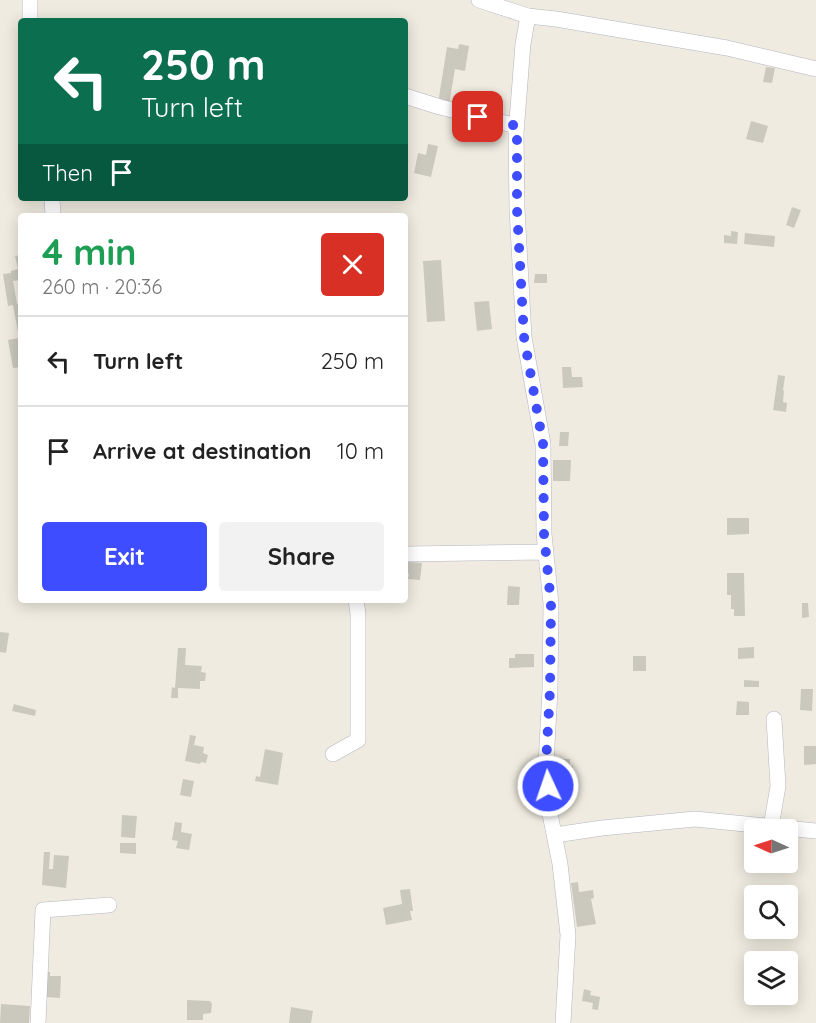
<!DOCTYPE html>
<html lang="en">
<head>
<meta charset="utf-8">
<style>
  :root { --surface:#fff; --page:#f2f2f2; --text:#222; --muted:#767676; --line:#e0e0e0; --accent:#3e4dff }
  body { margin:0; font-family:Quicksand,sans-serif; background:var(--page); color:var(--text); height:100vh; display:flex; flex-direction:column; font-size:22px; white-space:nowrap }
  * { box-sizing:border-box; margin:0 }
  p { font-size:20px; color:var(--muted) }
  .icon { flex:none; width:33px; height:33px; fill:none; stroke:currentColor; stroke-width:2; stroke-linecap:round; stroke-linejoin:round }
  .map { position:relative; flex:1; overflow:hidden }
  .panel { position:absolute; left:18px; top:213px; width:390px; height:390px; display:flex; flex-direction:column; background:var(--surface); border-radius:6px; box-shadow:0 3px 15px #0003 }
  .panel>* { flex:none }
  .guide { position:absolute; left:18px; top:18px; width:390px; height:183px; border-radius:6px; box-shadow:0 3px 15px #0003; background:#0b6e4f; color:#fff; overflow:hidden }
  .needle { width:39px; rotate:273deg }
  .controls { position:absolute; left:744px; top:819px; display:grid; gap:12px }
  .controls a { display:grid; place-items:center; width:54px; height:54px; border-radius:6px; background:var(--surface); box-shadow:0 3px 15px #0003; font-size:30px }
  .pin { position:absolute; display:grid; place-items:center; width:51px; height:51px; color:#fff; margin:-26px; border-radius:12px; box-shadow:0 3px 9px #0006 }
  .me { position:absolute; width:66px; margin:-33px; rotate:357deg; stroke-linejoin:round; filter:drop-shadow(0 0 4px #0008) }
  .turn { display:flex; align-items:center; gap:21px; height:126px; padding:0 24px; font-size:27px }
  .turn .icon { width:78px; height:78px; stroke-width:2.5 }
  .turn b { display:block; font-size:42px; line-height:51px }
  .then { display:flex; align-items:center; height:57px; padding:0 24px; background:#0003; gap:12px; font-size:22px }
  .round { display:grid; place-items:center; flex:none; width:63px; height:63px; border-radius:6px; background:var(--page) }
  .head { display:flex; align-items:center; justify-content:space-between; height:102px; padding:0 24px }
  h1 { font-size:36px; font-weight:800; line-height:45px; color:#1e9e55 }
  .button { display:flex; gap:12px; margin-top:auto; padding:12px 24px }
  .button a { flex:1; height:69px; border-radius:6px; background:var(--accent); color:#fff; font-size:24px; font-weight:800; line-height:69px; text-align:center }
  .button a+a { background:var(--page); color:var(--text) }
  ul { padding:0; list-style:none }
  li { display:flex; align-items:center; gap:18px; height:90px; padding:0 24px; border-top:2px solid var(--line) }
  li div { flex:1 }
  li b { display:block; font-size:22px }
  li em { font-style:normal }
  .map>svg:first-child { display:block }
  .building { fill:#cbc9be }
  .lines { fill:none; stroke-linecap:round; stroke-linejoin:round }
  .minor-casing { stroke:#b4b5c2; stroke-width:16 }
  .minor { stroke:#fff; stroke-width:15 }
  .route { stroke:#3e4dff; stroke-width:10; stroke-dasharray:0 18 }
</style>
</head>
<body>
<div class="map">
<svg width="816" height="1023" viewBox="0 0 816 1023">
  <rect width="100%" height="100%" fill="#efebe0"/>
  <path class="building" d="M459,44L469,46L465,71L455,69L449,105L438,103L447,47L458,49Z
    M766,67L775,68L772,83L763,82Z
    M751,121L768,126L763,143L746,139Z
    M428,144L438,146L431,177L414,173L418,153L426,155Z
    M792,207L801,210L794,228L786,225Z
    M731,231L738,232L737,244L724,243V235L731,236Z
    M745,233L775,236L774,247L744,244Z
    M21,255V280L13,281L17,304L21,303V338H19L13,305L8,306L3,274L11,273V271L18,269L15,256Z
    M441,260L445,321L427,322L423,261Z
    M535,274H547V283H534Z
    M489,301L492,329L477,331L474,302Z
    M19,338L21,351V367L13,368L8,340Z
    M562,367H571L572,377H582L583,387L563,388Z
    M778,375L785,376L783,390L784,391L783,402L787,403L786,412L773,410Z
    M560,432H569L568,446H559Z
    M553,460H571L570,481H553Z
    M727,518H749V534L727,535Z
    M405,558L410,559V562L422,563L420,580L408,579L409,574L405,573Z
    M727,573H744L745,616H734V609H731V595H727Z
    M508,586L520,587L519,605H507Z
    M802,603H808L809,617L802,618Z
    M0,632L9,633L6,653L0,652Z
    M754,647V658L738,659V648Z
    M178,648H186L185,665L202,666L201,672L206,673L205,681H200V689L178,688V698H171L172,687L175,688Z
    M515,654H534V667L509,668V658H515Z
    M633,656H646V671H633Z
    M744,680L759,681V687H744Z
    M801,689H813L812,711L800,710Z
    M737,701L749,702V715H736Z
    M14,704L36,710L35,716L12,711Z
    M190,735L196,736L194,745L204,747L203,753L208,755L206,763L201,762L200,764L185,761Z
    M804,746H816V764L804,765Z
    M265,749L283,753L278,785L255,781L256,776L260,777Z
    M563,759H570V766H573L572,785H569V791L562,790Z
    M183,779L194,781L191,797L180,795Z
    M122,815L137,816L135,838L121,837Z
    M175,822L182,823L181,832L192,834L189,850L176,848L178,841L172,840Z
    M120,843H136V854L120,853Z
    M44,852H50L49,869H53L54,855L69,856L66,888L42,885Z
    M756,862H771V872H756Z
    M578,882L579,892L593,890L594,898L591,899L596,924L577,927L571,883Z
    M410,889L413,911H410L412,920L386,925L383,908L402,904L400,890Z
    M44,972H50V976H61L60,998L46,997Z
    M584,989L591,991L590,995L600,997L598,1010L592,1009L593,1003L582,1001Z
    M187,1000L210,1001L212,1004L211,1013L203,1014V1020H187Z
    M1,1004L30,1006L29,1023H0Z
    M291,1007L313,1011L311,1023H289Z"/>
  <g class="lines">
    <g class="minor-casing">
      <path id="minor" d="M30,0V21
        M479,0L528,16
        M405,96L440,107L517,126
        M52,198L53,216
        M405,554L546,552
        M333,754L358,740V614L356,600
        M771,827L778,786L774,719
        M555,835L602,828L695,819L816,831
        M38,1023L43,910L109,905
        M563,1023L568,935L560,864L549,809L546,764L550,690L551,604L544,534L543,444L524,337L517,209L516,133L523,44L528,16L556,19L727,48L816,69"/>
    </g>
    <use href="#minor" class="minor"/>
  </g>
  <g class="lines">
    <path class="route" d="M478,117L517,126V209L524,337L543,444L544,534L551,604L550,690L546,764L548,786"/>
  </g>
</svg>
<div class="controls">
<a><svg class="needle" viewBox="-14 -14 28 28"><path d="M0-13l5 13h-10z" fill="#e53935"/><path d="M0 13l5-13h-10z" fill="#767676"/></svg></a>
<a><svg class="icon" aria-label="search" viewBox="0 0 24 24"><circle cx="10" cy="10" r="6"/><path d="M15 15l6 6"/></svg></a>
<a><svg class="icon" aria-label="layers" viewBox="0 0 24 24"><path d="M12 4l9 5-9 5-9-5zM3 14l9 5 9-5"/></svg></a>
</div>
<div class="pin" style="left:478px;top:117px;background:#d93025"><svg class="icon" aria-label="arrive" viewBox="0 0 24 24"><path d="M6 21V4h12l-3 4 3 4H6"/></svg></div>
<svg class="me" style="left:548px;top:786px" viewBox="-20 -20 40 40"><circle r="17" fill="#3e4dff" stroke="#fff" stroke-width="3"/><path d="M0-11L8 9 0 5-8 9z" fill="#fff"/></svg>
<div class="guide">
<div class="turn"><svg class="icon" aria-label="left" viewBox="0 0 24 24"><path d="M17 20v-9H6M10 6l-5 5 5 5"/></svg><div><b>250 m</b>Turn left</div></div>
<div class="then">Then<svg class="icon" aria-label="arrive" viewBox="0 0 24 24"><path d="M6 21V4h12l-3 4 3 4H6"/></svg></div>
</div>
<section class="panel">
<div class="head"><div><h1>4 min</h1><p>260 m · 20:36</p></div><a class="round" style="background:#d93025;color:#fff"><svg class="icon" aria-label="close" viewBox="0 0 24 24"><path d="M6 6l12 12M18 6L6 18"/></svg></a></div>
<ul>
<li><svg class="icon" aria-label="left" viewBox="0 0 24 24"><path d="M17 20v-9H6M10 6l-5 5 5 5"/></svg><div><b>Turn left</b></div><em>250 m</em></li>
<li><svg class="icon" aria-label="arrive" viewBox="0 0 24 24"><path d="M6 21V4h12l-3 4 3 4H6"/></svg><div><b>Arrive at destination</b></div><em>10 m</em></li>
</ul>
<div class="button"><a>Exit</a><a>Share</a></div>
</section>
</div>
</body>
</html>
